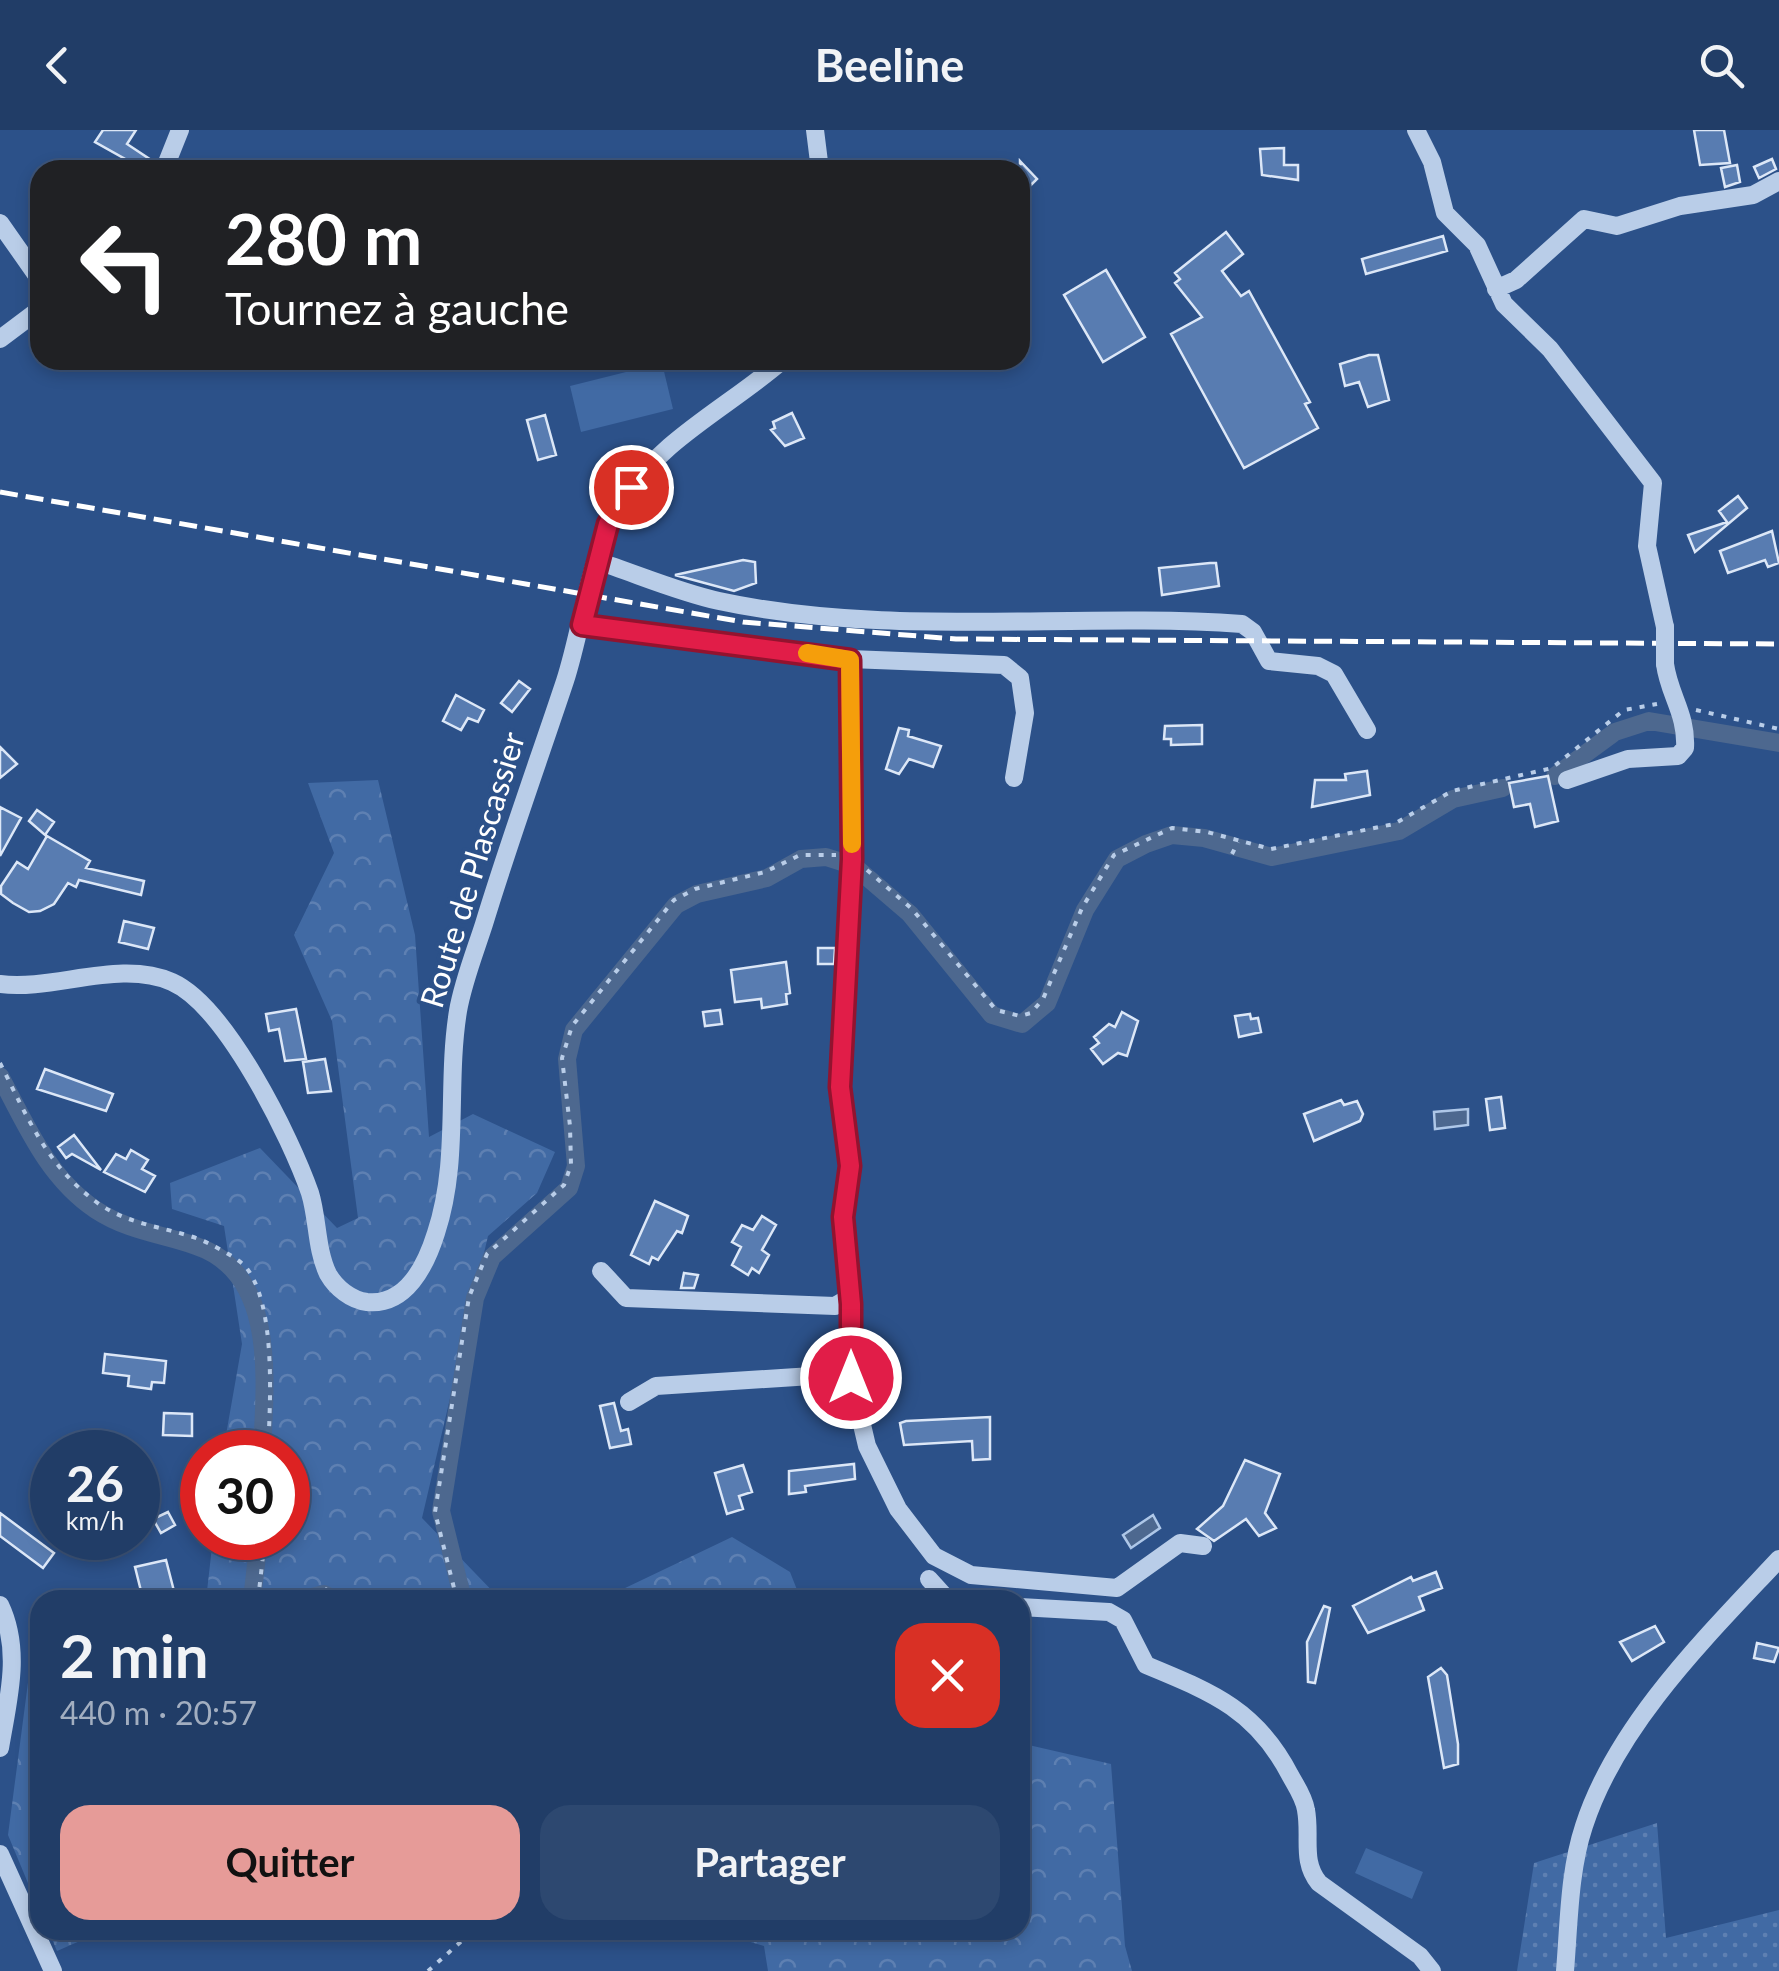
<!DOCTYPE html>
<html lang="fr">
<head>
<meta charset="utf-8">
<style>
  :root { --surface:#213d67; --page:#2d4870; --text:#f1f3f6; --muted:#a2aec0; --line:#3e567b; --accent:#e69b98 }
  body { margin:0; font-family:Lato,sans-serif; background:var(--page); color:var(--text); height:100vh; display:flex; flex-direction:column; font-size:38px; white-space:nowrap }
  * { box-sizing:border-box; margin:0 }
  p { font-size:32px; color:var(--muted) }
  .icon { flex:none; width:55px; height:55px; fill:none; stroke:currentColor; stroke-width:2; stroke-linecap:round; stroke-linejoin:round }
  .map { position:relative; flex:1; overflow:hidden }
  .side { position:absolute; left:30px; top:1460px; width:1000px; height:350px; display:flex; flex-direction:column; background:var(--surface); border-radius:30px; box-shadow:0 5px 15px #0003,0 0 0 2px var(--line) }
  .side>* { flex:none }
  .hud { position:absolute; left:30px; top:30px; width:1000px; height:210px; border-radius:30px; box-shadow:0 5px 15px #0003,0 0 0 2px var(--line); background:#202124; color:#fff; overflow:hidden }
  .speed { position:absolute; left:30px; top:1300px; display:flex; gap:20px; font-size:50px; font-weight:700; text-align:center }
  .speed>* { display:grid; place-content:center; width:130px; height:130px; border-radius:50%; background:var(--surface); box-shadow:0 5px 15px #0003,0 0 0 2px var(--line); line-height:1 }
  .speed small { font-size:25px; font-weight:400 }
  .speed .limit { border:15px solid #d22; background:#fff; color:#111 }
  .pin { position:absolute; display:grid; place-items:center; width:85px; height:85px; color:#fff; margin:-42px; border:5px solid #fff; border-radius:50%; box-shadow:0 2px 10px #0007 }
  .me { position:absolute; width:110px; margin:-55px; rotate:0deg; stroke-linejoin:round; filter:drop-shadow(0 0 8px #0008) }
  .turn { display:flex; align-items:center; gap:35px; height:210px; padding:0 30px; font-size:45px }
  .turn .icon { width:130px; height:130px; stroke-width:2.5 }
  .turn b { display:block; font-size:70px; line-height:85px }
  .round { display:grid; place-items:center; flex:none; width:105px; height:105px; border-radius:30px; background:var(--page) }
  .head { display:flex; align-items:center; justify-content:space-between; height:170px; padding:0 30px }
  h1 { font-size:60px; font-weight:700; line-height:75px }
  .button { display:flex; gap:20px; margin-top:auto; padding:20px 30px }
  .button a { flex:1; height:115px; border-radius:30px; background:var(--accent); color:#111; font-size:40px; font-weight:700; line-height:115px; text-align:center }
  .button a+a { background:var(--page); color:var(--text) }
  header { display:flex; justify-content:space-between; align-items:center; height:130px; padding:0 30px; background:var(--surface); font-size:45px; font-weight:700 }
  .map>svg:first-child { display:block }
  .green { fill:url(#green-dots) }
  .forest { fill:url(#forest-crowns) }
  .pitch { fill:#416aa4 }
  .water { fill:#4d688f; stroke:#aec7e8; stroke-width:2.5 }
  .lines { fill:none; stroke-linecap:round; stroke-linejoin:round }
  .canal { stroke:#4d688f; stroke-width:18 }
  .building { fill:#587cb1; stroke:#dce7f7; stroke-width:2.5 }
  .path { stroke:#b9cde8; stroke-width:4; stroke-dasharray:5 8; stroke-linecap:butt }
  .minor { stroke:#b9cde8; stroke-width:18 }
  .rail { stroke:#fff; stroke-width:5; stroke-dasharray:18 8; stroke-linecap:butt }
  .minor-bridge { stroke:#b9cde8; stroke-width:18 }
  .route-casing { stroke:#92132f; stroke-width:25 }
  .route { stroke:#e11d48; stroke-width:18 }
  .slow { stroke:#f59e0b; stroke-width:18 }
  .labels { text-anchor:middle; stroke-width:8; stroke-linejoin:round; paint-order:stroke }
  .street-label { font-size:32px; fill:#fff; stroke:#2c5189 }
</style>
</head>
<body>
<header><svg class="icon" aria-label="back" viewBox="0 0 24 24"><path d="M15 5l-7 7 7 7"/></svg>Beeline<svg class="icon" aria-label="search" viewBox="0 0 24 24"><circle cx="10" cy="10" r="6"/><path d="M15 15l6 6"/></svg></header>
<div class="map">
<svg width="1779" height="1841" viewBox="0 0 1779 1841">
  <defs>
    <pattern id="green-dots" width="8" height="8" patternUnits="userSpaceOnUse" patternTransform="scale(2.5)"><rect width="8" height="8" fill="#416aa4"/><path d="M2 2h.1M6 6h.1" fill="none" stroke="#5e80b2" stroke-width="1.8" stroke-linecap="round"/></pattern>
    <pattern id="forest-crowns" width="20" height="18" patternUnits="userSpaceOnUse" patternTransform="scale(2.5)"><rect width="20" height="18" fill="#416aa4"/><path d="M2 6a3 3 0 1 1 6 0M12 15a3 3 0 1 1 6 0" fill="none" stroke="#5e80b2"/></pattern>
  </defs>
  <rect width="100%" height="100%" fill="#2c5189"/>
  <path class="green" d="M1657,1693L1666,1808L1779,1780V1841H1517L1534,1733Z"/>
  <path class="forest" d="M378,650L415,805L429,1007L473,984L555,1022L537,1063L488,1106L422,1388L501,1470H206L213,1408H288V1322H223L242,1214L224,1096L172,1079L170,1053L260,1018L337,1098L358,1088L332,891L294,805L334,723L308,653Z
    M732,1407L790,1442L801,1470H600Z
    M29,1545L40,1546V1782L8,1705Z
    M1020,1613L1111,1634L1125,1816L1132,1841H768L764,1816L710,1800H1020Z
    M48,1800H105L57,1821Z"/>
  <path class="pitch" d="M662,233L673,279L581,302L570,256Z
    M1366,1718L1423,1742L1412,1769L1355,1743Z"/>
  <path class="water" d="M1468,979V995L1435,999L1434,982Z
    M1153,1385L1160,1398L1131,1418L1123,1405Z"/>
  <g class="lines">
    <path class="canal" d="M1555,646L1615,602L1649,591L1779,613
      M854,736L910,784L992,885L1022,894L1047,873L1085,780L1117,729L1146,714L1172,705L1204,708L1272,727L1399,701L1453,669L1503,658
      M0,946C26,995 48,1048 96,1080C128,1101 162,1104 196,1116C278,1143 265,1254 262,1322
      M252,1470L259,1408
      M301,1470L324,1464L336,1470
      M463,1470L441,1381L475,1168L492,1127L569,1058L576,1036L567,929L574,900L676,775L697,764L767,748L801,729L826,727L848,734"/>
  </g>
  <path class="building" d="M103,0H136L127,14L151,30L145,40L95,12Z
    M1694,0H1724L1730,33L1700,35Z
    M1284,18V35H1298V50L1262,45L1260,19Z
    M1772,29L1776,39L1759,48L1754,37Z
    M1020,31L1037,49L1020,66Z
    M1737,35L1740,52L1725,57L1721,38Z
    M1226,102L1243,124L1222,141L1241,166L1249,161L1310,272L1305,274L1318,298L1244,338L1171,204L1202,187L1175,153L1180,149L1175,143Z
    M1443,106L1447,121L1366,144L1362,129Z
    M1106,140L1145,207L1103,232L1064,165Z
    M1369,225H1378L1389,270L1368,277L1359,252L1345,256L1340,234Z
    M792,283L804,308L785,316L771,300L775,298L773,292Z
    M545,285L556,325L538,330L527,290Z
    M1738,366L1747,378L1695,422L1688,405L1727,392L1719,381Z
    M1772,401L1779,433L1768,437L1765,430L1728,443L1720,421Z
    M743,430L755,432L756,453L734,461L675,445Z
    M1210,433H1216L1219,456L1162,465L1159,438Z
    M519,551L530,559L512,582L501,573Z
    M456,565L484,580L478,592L468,588L461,600L443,591Z
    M1202,595V614L1171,615V609H1164L1165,596Z
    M899,598L909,600L908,606L941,616L933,637L909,629L899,644L886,639Z
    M0,617L17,634L0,648Z
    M1367,641L1370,665L1312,677L1315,650H1346L1345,644Z
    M1548,646L1558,691L1535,697L1530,674L1514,677L1509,653Z
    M0,677L21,688L0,726Z
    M37,680L54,692L45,705L29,691Z
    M47,706L90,731L86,738L144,751L141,765L79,750L76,757L68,753L54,774L40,781L29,782L13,773L1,764V756L17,732L28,739Z
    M124,791L154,798L148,819L119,812Z
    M818,818H835L834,834H818Z
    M786,832L790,863L786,864L787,874L762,878L761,869L735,872L731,840Z
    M296,879L306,929L285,931L279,899L269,901L266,884Z
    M720,880L722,894L705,896L703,882Z
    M1122,882L1138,891L1127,926L1118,923L1103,934L1091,919L1099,913L1094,907L1109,894L1115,897Z
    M1250,884L1251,889L1258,888L1261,902L1239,907L1235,886Z
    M325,929L331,961L308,963L303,932Z
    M45,939L113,964L106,981L37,959Z
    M1501,967L1505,998L1490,1000L1486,969Z
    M1341,970L1344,975L1357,971L1363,984L1360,991L1314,1011L1304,984Z
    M74,1005L101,1040L72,1024L66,1028L58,1017Z
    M131,1020L148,1030L142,1039L155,1046L145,1062L104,1042L116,1024L126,1029Z
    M655,1071L688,1086L682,1103L677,1101L658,1130L652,1127L649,1134L631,1125Z
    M762,1086L776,1095L762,1120L769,1125L759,1143L752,1138L748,1145L732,1135L741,1117L732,1112L742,1095L753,1100Z
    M684,1143L698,1145L694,1158H681Z
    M105,1224L166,1231L164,1253L152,1252L151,1259L128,1256L129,1246L103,1243Z
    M614,1273L621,1301L628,1299L631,1314L610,1318L600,1276Z
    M164,1283L192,1284V1306L163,1305Z
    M990,1287V1329L973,1330L972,1311L904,1315L900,1293L906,1291Z
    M1245,1330L1280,1344L1265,1383L1276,1398L1259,1406L1246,1389L1214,1411L1197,1399L1223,1376Z
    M854,1334L855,1349L805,1356L806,1362L789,1364V1341Z
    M743,1335L752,1362L739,1366L743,1379L727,1384L715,1343Z
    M168,1382L175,1395L161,1403L153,1389Z
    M0,1383L54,1423L43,1438L0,1406Z
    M102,1408H141L114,1424Z
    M166,1430L174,1461L143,1469L135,1437Z
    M1436,1442L1442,1458L1419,1467L1424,1480L1368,1503L1353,1476L1411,1447L1413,1451Z
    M1324,1476L1330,1478L1315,1553L1308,1552L1307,1512Z
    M1655,1496L1664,1512L1632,1531L1620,1512Z
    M1757,1513L1779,1518L1774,1532L1754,1528Z
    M1441,1538L1447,1545L1458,1614V1634L1444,1638L1428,1547Z"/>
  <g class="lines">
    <path class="path" d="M1696,580L1779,599
      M1232,724L1238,712
      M867,740L912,779L996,880L1020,886L1031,883L1043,869L1082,778L1114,725L1172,698L1207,702L1271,719L1394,694L1452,661L1552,638L1624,580L1657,574
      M0,933C28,988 47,1037 99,1074C130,1095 165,1097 199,1109C211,1114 236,1127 245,1136C277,1174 270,1275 268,1322
      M258,1470L265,1408
      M288,1470L323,1458L347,1470
      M457,1470L435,1382L469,1167L487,1124L564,1055L571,1035L570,996L562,928L572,896L674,770L695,759L765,742L800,725H836
      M428,1841L474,1800"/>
    <path class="minor" d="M815,0L820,40
      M1416,0L1432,32L1445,83L1477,115L1504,174L1550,219L1653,353L1647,416L1665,497
      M164,40L180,0
      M0,93L40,150
      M1496,159L1516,150L1584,89L1617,96L1680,76L1753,65L1779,51
      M0,209L40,179
      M597,431C637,444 678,462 719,471C891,508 1069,482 1242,494L1253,502L1269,531L1318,536L1334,544L1367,600
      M582,495L850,529L1004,535L1020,548L1025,583L1014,648
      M850,529L852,729L840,957L850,1036L843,1087L851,1174V1248L867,1316L898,1379L934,1426L971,1445L1117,1458L1180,1413L1203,1416
      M1567,650L1628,629L1678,626L1685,618C1687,584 1669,565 1665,534
      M0,854C54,861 120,829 172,852C226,876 291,1008 310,1063C318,1089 316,1119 328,1144C336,1158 351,1170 367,1172C406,1176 426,1135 436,1103C460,1030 446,955 458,881C463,852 475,822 484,794C509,712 538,632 565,551C584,492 589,423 622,370C661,309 730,276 783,230
      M601,1141L626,1168L835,1176L850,1167
      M629,1272L656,1256L827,1245L851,1240
      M929,1449L948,1470
      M0,1475C22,1521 8,1570 0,1618
      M1020,1477L1109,1482L1123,1490L1146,1535C1211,1562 1256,1579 1290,1645C1296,1656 1304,1667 1306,1680C1311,1707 1301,1731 1319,1753L1420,1826L1432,1841
      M0,1724L53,1841
      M1565,1841C1569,1794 1569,1741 1584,1696C1617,1594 1707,1506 1779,1429"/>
    <path class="rail" d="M0,362L743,492L956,509L1779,514"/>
    <path class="minor-bridge" d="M1665,534V497"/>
  </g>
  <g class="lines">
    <g class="route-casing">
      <path id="route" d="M631,357L608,394L582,495L850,530L852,729L840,957L850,1036L843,1087L851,1174V1248"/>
    </g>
    <use href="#route" class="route"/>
    <path class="slow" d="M807,523L850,530L852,714"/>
  </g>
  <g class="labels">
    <g class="street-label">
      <text transform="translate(473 740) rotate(-73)" y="11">Route de Plascassier</text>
    </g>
  </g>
</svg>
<div class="speed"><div>26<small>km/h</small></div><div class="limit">30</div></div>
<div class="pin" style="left:631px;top:357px;background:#d93025"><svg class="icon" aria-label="arrive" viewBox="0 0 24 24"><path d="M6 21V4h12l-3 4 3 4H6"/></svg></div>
<svg class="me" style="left:851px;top:1248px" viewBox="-20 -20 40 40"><circle r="17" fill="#e11d48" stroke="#fff" stroke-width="3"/><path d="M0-11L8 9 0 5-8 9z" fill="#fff"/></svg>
<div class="hud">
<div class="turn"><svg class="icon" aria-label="left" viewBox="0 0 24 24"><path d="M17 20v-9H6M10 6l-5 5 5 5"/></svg><div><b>280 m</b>Tournez à gauche</div></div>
</div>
<section class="side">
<div class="head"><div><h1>2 min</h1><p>440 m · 20:57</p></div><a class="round" style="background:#d93025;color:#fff"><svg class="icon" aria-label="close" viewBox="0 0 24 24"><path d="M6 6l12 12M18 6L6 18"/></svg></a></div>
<div class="button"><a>Quitter</a><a>Partager</a></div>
</section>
</div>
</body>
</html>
